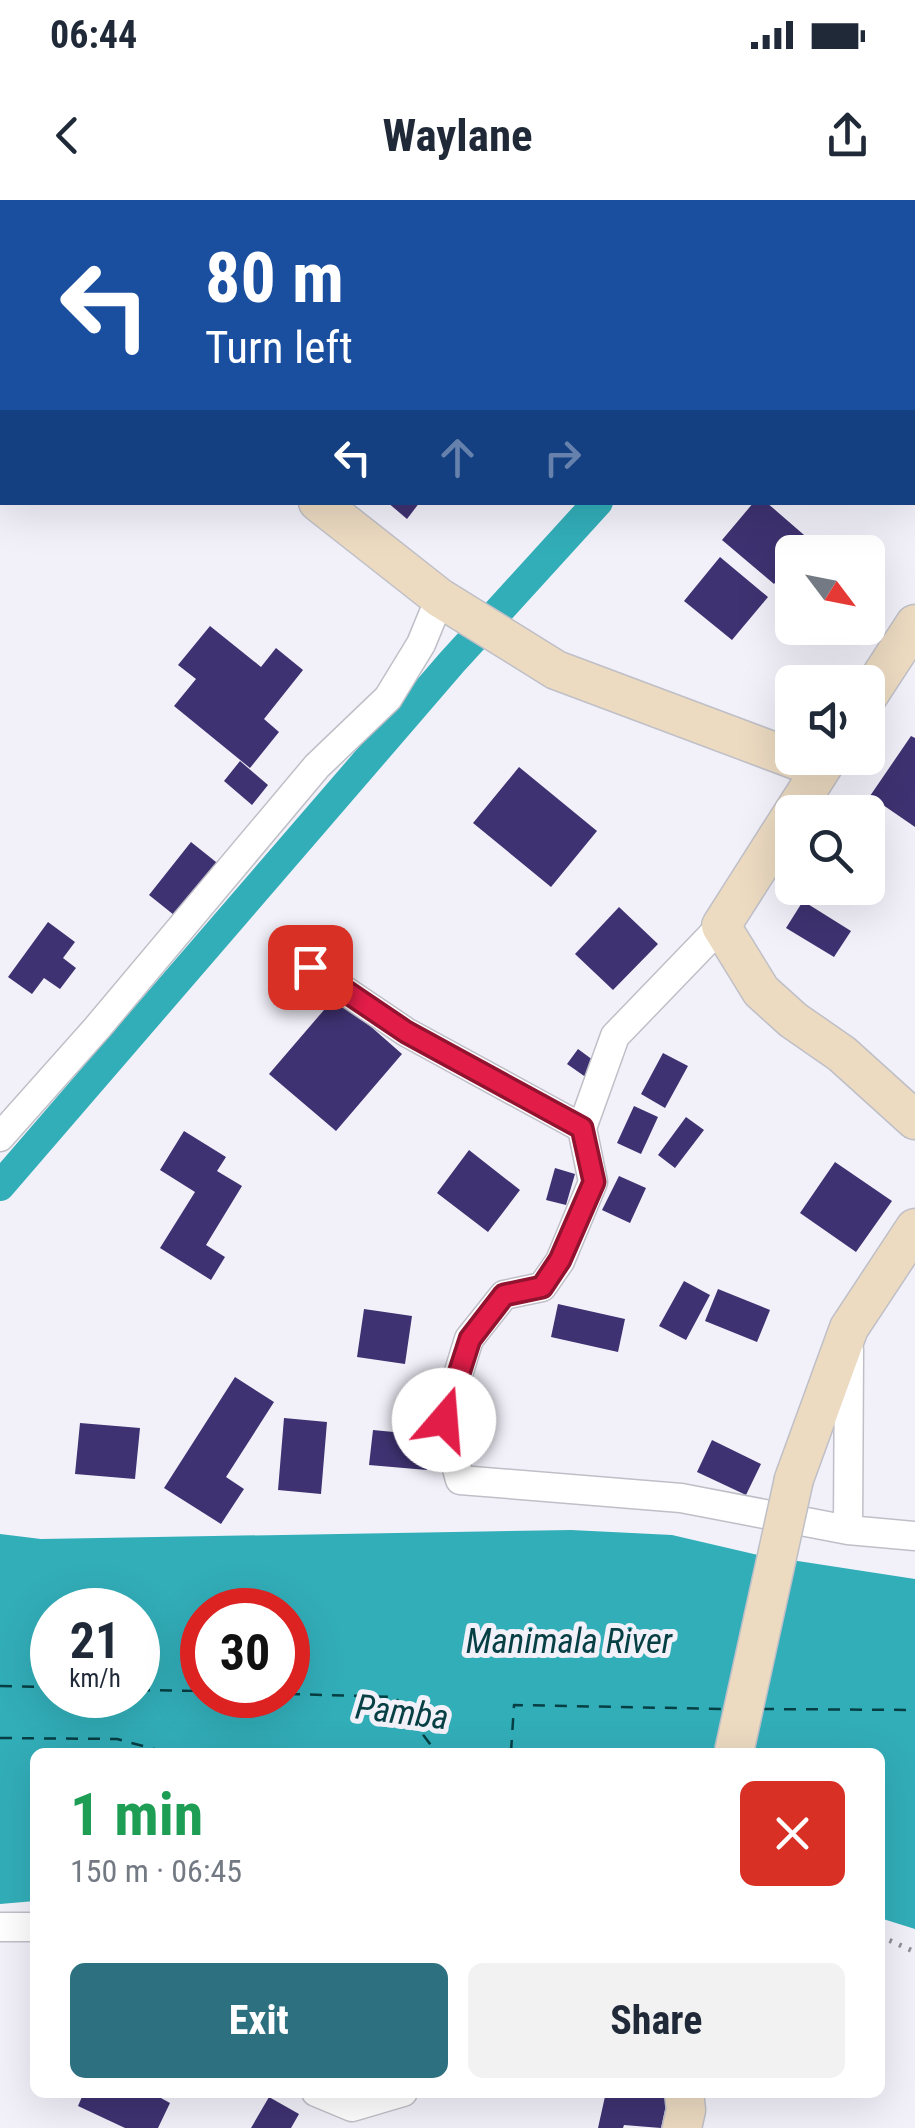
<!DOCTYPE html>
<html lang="en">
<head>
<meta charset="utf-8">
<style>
  :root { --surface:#fff; --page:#f2f2f3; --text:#1f2937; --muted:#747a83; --accent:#2d7181 }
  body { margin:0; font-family:"Roboto Condensed",sans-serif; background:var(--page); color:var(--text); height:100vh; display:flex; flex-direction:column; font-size:38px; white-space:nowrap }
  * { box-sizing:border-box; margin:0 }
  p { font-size:32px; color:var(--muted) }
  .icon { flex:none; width:55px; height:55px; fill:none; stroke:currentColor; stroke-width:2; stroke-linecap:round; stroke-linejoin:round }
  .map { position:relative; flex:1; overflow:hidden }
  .sheet { position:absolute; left:30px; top:1548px; width:855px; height:350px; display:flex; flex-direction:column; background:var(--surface); border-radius:15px; box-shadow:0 10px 40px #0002 }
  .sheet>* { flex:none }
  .top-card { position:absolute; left:0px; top:0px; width:915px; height:305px; box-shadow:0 10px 40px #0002; background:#1a4fa0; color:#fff; overflow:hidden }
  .needle { width:65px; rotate:122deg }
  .buttons { position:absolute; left:775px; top:335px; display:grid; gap:20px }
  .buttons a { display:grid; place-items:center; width:110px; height:110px; border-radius:15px; background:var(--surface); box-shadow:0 10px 40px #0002; font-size:50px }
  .speed { position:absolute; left:30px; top:1388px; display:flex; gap:20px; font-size:50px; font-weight:700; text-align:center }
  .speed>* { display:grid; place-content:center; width:130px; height:130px; border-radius:50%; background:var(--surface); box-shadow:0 10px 40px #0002; line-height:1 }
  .speed small { font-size:25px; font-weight:400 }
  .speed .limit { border:15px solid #d22; background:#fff; color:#111 }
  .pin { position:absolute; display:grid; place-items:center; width:85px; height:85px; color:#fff; margin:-42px; border-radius:20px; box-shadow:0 5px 15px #0006 }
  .me { position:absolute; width:110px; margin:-55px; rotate:18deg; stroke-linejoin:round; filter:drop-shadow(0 0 8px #0008) }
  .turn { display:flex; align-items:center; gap:35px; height:210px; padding:0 40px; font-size:45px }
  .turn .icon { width:130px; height:130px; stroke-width:2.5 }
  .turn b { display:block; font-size:70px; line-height:85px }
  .lanes { display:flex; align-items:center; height:95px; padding:0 40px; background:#0003; justify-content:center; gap:50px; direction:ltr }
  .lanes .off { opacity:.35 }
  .round { display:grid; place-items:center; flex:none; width:105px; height:105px; border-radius:15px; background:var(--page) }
  .headline { display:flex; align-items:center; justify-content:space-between; height:170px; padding:0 40px }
  h1 { font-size:60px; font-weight:700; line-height:75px; color:#1e9e55 }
  .primary-button { display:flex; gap:20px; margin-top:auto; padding:20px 40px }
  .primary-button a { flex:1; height:115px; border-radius:15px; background:var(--accent); color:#fff; font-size:40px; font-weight:700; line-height:115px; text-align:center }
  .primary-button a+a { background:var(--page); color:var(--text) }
  .status { display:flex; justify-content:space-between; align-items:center; height:70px; padding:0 50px; background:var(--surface); direction:ltr }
  .status svg { height:28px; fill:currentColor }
  header { display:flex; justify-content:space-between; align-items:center; height:130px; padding:0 40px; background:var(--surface); font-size:45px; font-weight:700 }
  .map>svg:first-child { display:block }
  .water { fill:#32aeb9; fill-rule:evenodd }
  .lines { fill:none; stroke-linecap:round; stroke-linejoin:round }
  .canal { stroke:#32aeb9; stroke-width:30 }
  .ferry { stroke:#063f44; stroke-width:2.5; stroke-dasharray:12 10; stroke-linecap:butt }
  .building { fill:#3f3272 }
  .minor-casing { stroke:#bfbfc7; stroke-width:31 }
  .secondary-casing { stroke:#bfbfc7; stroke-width:41 }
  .path { stroke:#8f8e95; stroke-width:5; stroke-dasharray:2.5 8; stroke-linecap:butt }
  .minor { stroke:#fff; stroke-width:28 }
  .secondary { stroke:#ecdac1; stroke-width:38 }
  .secondary-bridge-casing { stroke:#bfbfc7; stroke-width:41; stroke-linecap:butt }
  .secondary-bridge { stroke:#ecdac1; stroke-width:38 }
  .route-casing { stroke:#92132f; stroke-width:25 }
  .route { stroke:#e11d48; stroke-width:18 }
  .labels { text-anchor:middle; stroke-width:10; stroke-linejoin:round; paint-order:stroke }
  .water-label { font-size:35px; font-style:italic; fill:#063f44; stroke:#f2f1fa }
</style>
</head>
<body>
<div class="status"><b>06:44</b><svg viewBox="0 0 49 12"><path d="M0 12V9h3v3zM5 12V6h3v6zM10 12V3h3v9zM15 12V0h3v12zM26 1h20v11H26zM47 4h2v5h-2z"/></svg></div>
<header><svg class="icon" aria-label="back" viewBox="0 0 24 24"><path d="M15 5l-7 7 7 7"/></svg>Waylane<svg class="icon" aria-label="share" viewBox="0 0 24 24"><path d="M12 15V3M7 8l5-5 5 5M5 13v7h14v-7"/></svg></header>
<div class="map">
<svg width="915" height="1928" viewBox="0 0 915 1928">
  <rect width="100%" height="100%" fill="#f2f1fa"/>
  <path class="water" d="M571,1330L672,1335L758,1355L915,1379V1729L880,1718V1552H35V1701L0,1704V1334L41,1339ZM52,1410H138V1495H52ZM202,1410H288V1495H202Z"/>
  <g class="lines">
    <path class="canal" d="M892,2L895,0
      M0,986L452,462L598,302"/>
    <path class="ferry" d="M0,1486L52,1487
      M138,1490L202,1491
      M288,1494L395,1497L436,1552
      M762,1509L915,1510
      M0,1538L117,1539L165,1552
      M511,1552L514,1505L724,1509"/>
  </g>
  <path class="building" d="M387,302H420L407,319Z
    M754,302H766L811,341L801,352H792V362L774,384L722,340Z
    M720,357L768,397L732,440L684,401Z
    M210,426L261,467L276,448L303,470L264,519L279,532L250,568L174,506L196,479L178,465Z
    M911,536L915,538V627L870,596Z
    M240,561L268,585L252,605L224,581Z
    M519,567L597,631L551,687L473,623Z
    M191,642L221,666L179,719L149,695Z
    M803,701L851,731L834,757L786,728Z
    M619,707L658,744L613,790L575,754Z
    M48,722L75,742L63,758L76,768L60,789L44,778L32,794L8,777Z
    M336,796L402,854L336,931L269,874Z
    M578,849L597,863L587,878L567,864Z
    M663,853L688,866L665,908L641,894Z
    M634,906L658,917L641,954L617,943Z
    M686,917L704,930L675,968L658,955Z
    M184,931L226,957L217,971L242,986L206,1045L225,1057L211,1080L160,1048L195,992L160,970Z
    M469,950L520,990L488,1032L437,993Z
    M835,962L892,1001L856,1052L800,1013Z
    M555,968L575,974L566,1005L546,1000Z
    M619,976L646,988L630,1023L602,1010Z
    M684,1081L710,1095L686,1140L659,1126Z
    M718,1089L770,1110L757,1142L705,1121Z
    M558,1104L625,1119L618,1152L551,1137Z
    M364,1109L412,1116L405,1164L357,1157Z
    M235,1177L274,1202L226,1277L244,1289L221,1324L164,1288Z
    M406,1205L433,1207L427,1270L369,1265L373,1230L404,1233Z
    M284,1218L327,1222L321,1294L278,1290Z
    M80,1223L140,1228L135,1279L75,1274Z
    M712,1240L761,1264L746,1295L697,1272Z
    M84,1892H150L170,1903L158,1928H125L78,1906Z
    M606,1892H650L668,1896L661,1928L624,1925L623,1928H598Z
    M269,1897L299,1914L291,1928H251Z"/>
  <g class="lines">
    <g class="minor-casing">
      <path id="minor" d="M541,2L542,0
        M721,726L615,836L582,928L593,982L560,1061L542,1087L504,1095L469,1139L444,1220L460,1280L681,1298L848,1330
        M310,767L406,832L582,928
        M0,937L97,828L317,566L388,498L421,444L440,398
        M849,1150L848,1330L915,1336
        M0,1727H35
        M316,1892L352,1907L403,1892"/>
    </g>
    <g class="secondary-casing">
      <path id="secondary" d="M0,143H2
        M318,302L440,398L556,470L820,569
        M868,496L915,424
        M828,558L721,726L761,791L793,820L842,854L915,920
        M794,1279L849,1128L915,1028
        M682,1928L686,1910L684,1892"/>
    </g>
    <path class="path" d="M880,1736L915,1752"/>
    <use href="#minor" class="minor"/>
    <use href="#secondary" class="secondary"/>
    <g class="secondary-bridge-casing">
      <path id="secondary-bridge" d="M734,1552L794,1279"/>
    </g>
    <use href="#secondary-bridge" class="secondary-bridge"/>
  </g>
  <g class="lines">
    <g class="route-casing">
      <path id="route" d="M310,767L406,832L582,928L594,982L560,1060L542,1087L504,1095L470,1139L444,1220"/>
    </g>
    <use href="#route" class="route"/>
  </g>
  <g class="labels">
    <g class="water-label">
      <text x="569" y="1453">Manimala River</text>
      <text transform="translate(402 1512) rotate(7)" y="12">Pamba</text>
    </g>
  </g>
</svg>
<div class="buttons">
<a><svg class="needle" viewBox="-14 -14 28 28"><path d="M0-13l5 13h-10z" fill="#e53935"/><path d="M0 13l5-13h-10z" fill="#747a83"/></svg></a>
<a><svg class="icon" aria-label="sound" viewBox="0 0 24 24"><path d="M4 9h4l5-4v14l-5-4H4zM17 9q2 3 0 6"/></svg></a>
<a><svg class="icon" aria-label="search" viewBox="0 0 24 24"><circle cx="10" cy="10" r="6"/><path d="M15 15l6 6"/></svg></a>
</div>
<div class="speed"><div>21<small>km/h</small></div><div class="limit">30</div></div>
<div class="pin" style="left:310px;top:767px;background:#d93025"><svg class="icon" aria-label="arrive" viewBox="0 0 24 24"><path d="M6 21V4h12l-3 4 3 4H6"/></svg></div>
<svg class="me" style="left:444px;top:1220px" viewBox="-20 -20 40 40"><circle r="19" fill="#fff"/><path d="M0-13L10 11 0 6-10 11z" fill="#e11d48"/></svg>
<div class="top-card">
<div class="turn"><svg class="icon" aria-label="left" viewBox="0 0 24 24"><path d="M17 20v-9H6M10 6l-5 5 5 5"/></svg><div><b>80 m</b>Turn left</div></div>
<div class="lanes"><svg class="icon" aria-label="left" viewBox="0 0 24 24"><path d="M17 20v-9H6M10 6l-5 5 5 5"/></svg><svg class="icon off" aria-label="ahead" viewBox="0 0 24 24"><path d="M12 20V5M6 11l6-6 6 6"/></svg><svg class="icon off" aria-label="right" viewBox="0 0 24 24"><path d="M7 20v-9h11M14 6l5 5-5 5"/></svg></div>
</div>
<section class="sheet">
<div class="headline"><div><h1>1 min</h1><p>150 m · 06:45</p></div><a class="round" style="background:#d93025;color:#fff"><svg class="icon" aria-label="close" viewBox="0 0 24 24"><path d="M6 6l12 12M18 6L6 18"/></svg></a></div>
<div class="primary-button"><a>Exit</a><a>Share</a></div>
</section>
</div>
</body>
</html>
